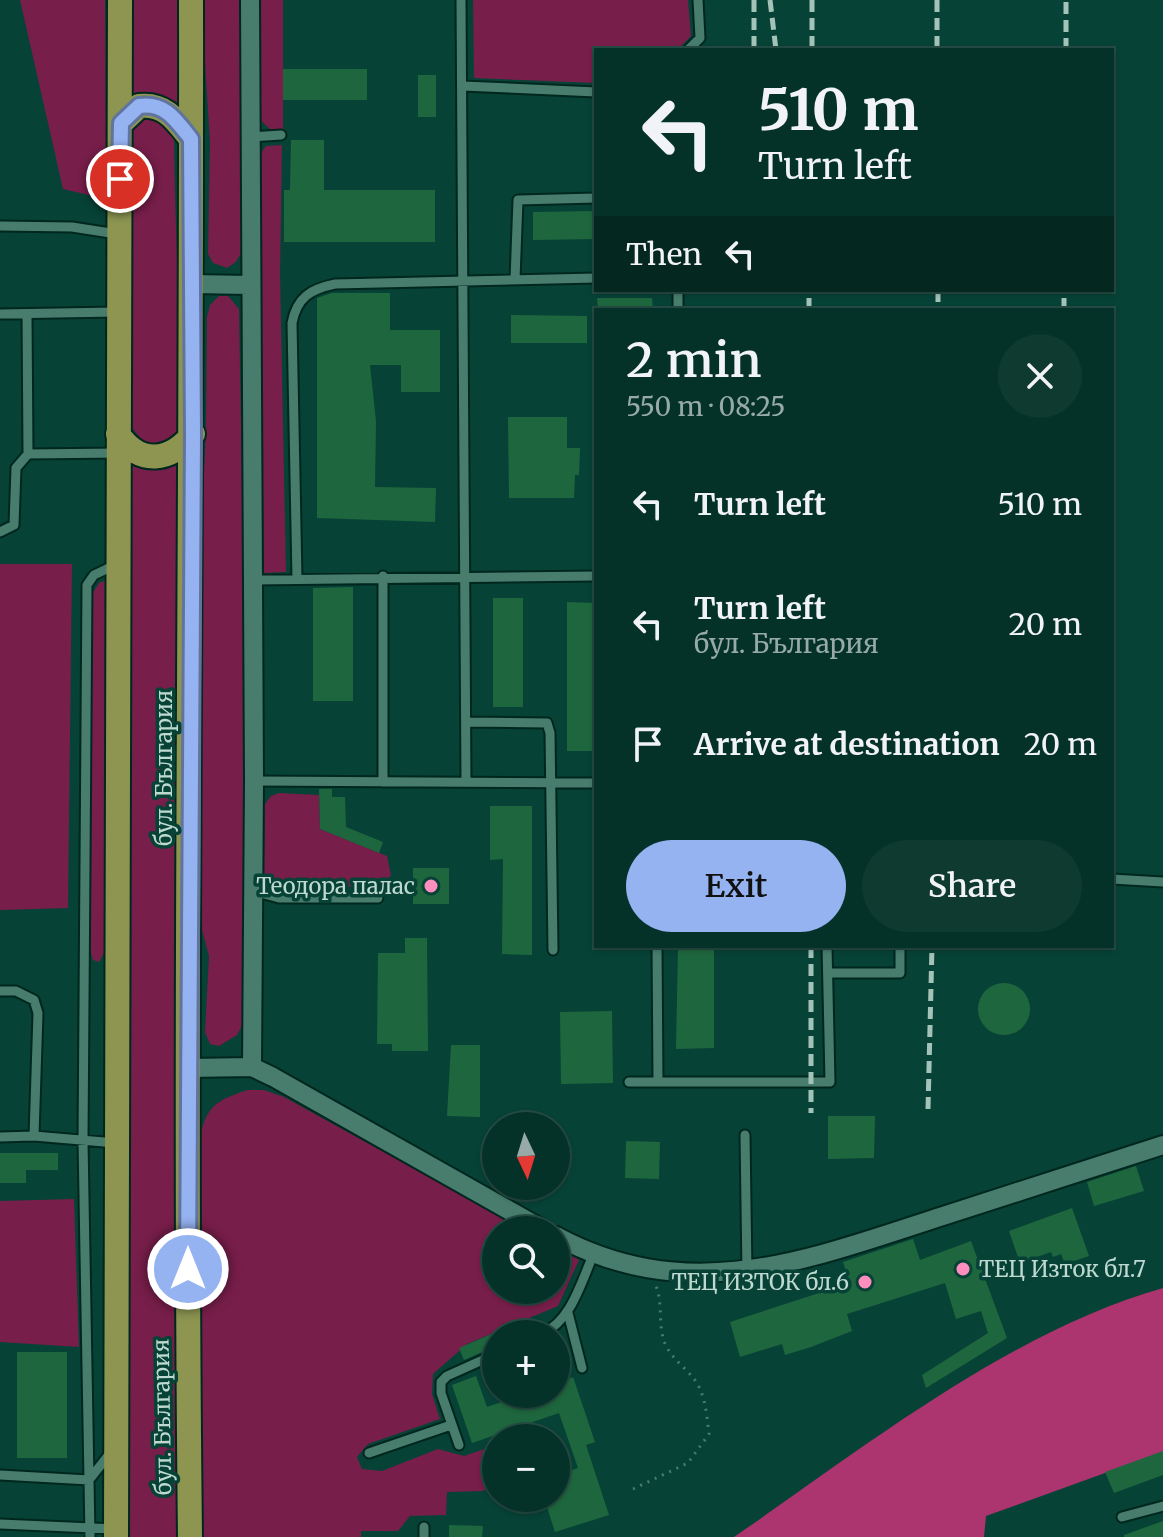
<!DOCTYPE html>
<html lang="en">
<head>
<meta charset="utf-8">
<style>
  :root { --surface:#053228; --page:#0e3a30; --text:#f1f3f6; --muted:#97aaa8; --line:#264d45; --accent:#95b2f1 }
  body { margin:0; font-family:Merriweather,serif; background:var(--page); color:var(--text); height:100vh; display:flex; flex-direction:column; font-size:30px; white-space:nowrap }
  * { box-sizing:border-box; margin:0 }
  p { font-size:26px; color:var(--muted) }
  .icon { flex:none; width:44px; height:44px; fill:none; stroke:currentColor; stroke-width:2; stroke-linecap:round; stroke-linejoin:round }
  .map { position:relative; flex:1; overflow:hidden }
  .details { position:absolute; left:594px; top:308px; width:520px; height:640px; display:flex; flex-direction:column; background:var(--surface); border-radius:0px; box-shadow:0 2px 6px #0004,0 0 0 2px var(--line) }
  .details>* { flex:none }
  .banner { position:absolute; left:594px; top:48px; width:520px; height:244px; border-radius:0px; box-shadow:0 2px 6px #0004,0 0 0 2px var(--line); background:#053228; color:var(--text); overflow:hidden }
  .needle { width:52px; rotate:176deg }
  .buttons { position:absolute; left:482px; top:1112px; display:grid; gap:16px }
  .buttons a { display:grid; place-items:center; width:88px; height:88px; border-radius:50%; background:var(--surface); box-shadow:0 2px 6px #0004,0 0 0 2px var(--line); font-size:40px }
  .pin { position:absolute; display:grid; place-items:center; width:68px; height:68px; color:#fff; margin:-34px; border:4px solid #fff; border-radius:50%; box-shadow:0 2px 8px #0007 }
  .me { position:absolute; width:88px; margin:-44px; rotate:0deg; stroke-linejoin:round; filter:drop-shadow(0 0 6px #0008) }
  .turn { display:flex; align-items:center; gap:28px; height:168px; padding:0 32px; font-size:36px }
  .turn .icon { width:104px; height:104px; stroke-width:2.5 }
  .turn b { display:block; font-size:56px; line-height:68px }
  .then { display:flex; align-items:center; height:76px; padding:0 32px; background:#0003; gap:16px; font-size:30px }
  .round { display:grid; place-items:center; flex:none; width:84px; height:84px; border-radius:42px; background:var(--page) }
  .head { display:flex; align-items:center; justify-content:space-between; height:136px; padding:0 32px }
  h1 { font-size:48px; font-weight:600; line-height:60px }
  .primary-button { display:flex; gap:16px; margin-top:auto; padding:16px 32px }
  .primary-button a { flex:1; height:92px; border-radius:48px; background:var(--accent); color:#111; font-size:32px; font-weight:600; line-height:92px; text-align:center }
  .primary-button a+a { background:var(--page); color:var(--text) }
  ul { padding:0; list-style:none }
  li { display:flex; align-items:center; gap:24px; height:120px; padding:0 32px }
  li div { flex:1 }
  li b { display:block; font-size:30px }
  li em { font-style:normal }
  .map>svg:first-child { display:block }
  .green { fill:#771e4a }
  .forest { fill:#ac356f }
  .building { fill:#1e673e }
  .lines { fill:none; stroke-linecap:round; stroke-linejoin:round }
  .lane-casing { stroke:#00271e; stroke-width:13 }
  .street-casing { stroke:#00271e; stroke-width:22 }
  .highway-casing { stroke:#00271e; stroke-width:28 }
  .path { stroke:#4b7a6f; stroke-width:3; stroke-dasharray:2 6; stroke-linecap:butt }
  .lane { stroke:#487d6e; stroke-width:9 }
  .street { stroke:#487d6e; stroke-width:18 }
  .highway { stroke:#8d9551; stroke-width:24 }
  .rail { stroke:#a3c3b9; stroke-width:5; stroke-dasharray:12 6; stroke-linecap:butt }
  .route-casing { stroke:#61749d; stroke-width:20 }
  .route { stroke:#95b2f1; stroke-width:14 }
  .poi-dot { fill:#fe8ebd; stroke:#074236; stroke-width:3 }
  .labels { text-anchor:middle; stroke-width:7; stroke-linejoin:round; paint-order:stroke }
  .street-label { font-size:22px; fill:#bed9d0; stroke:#074236 }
  .poi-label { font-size:22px; fill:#bed9d0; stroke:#074236; text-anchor:end }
</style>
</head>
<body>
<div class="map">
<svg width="1163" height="1537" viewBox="0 0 1163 1537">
  <rect width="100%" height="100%" fill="#074236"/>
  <path class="green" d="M20,0H105L106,199L63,189Z
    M129,0H182L183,115C160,95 158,92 129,101Z
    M201,0H243L242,251L236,262L227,268L213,263L208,254L210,142Z
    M259,0H283V129H270L259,119Z
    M473,0H688L691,36L677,50H596V83L474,78Z
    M145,116H156L174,136C175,234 181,332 180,431L165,445H146L133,429V236L127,156L129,134L135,123Z
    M282,145L280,273L286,572L264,573L259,156L266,146Z
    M219,296H228L239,309L247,773L244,1022L237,1035L219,1046L210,1044L205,1032L209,956L198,915L200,558L206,430L207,317L210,305Z
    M181,461L179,1537H126L130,463Z
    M0,564H72L68,908L0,910Z
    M110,579L109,944L99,962L93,960L87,938L91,596L99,583Z
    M279,793L319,795L320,829L387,856L391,875L384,886L271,888L264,886L265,804L271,796Z
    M247,1090H264L284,1097L525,1230H496V1290H556V1247L579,1260L558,1306L467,1344L433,1374L432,1394L440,1419L368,1444L357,1457L362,1469L382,1471L438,1449L464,1456L496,1445V1486L482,1491L447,1492L446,1515L410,1516L398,1531H361V1537H198L201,1133C208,1103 220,1100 247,1090Z
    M74,1199L79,1347L0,1342V1201Z"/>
  <path class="forest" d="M1163,1288V1452L986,1516L984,1537H734C865,1447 1009,1332 1163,1288Z"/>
  <path class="building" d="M283,69H367V100H283Z
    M418,75H436V117H418Z
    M291,140H324V190H435V242H284V190H290Z
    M596,211V239L533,240V212Z
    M332,293H390V330H440V392H401V365H370L376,421L375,487L436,488L435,522L317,518V298Z
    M597,298H652L653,310H598Z
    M511,315L587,316V343H511Z
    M508,417H567V448H580L579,475H575L574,498H509Z
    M353,587V701H313V588Z
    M493,598H523V707H493Z
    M567,602L596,603V751H567Z
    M319,789H332V797H345L346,827L383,842L379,853L320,829Z
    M490,806H532V955L502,954L503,859L490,860Z
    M413,868H449V904H413Z
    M405,938H427L428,1051H392V1044H377L378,953H405Z
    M678,946H714V1048L676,1049Z
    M978 1009a26 26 0 1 1 52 0a26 26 0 1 1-52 0Z
    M612,1011L613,1083L561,1084L560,1012Z
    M451,1045H480V1117L447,1116Z
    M828,1116H875L874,1158L828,1159Z
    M626,1141L660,1142L659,1179L625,1178Z
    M0,1153H58V1170H26V1183H0Z
    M1136,1166L1144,1191L1094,1206L1087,1182Z
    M1072,1208L1089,1256L1065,1264L1061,1254L1053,1257L1051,1252L1020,1263L1009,1231Z
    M913,1239L920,1260L971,1241L1007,1338L926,1388L922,1375L988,1333L981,1311L956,1319L945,1283L847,1314L852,1331L811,1347L785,1355L782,1344L740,1357L730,1322L850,1283L843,1262Z
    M496,1332V1346L464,1360L459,1348Z
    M17,1352H67V1458H17Z
    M476,1376L487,1407L524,1394H556V1383L573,1377L595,1442L586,1445L609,1515L555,1532L544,1498H556V1475L578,1468L559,1413L472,1443L452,1385Z
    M1163,1451V1475L1114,1493L1105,1472Z
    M1163,1521V1537H1124V1535Z
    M449,1525L483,1526L482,1537H449Z"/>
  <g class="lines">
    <g class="lane-casing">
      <path id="lane" d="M461,0L466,782
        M688,50L700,38L698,0
        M463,86L596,92
        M251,137L281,135
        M0,226L72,227L117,234
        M515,279L518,200L596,198
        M678,290V310
        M0,314L116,312
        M27,314L28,454L119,453
        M0,532L14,525L16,468L28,454
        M297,579L292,323C297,297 311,289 335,284L596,278
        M252,580L596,576
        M467,722L547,723L550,733L553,950
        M254,781L596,783
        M383,782V576
        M1112,879L1163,882
        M254,891L279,898H378
        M657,946L658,1082
        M828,973H900V946
        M0,991H16L34,1000L38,1013L34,1136
        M629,1082H830L827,946
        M745,1135L747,1272
        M0,1137L34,1136L116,1143
        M568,1313L582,1368
        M542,1334C572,1320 581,1282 594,1253
        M459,1445L441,1393V1382L447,1376L496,1354
        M369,1453L451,1425
        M0,1475L89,1480L111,1452
        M1122,1517L1163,1506
        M0,1524L116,1529
        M90,1537L83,1141L87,585L94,575L115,565
        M424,1537V1527"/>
    </g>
    <g class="street-casing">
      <path id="street" d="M250,0L254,781L252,1067
        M192,284L250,285
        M188,1068L252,1067L273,1077L544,1230
        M556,1236C690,1308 810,1259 943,1216C1016,1192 1090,1169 1163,1145"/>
    </g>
    <g class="highway-casing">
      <path id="highway" d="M121,123L139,106C165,103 176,120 191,139
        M118,434C140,466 170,462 193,434
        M116,1537L120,0
        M190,1537C184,1025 192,512 191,0"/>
    </g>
    <path class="path" d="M633,1489L688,1463L709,1434C707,1418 706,1400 698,1385C689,1369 671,1360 664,1341C658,1323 663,1304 656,1286"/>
    <use href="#lane" class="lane"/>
    <use href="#street" class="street"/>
    <use href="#highway" class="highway"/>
    <path class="rail" d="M754,0V50
      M770,0L776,50
      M812,0V50
      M937,0V50
      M1066,50V0
      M938,290V310
      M809,310V290
      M1064,310V290
      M811,946V1113
      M928,1109L932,946"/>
  </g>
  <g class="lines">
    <g class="route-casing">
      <path id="route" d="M120,179L121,123L139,106C165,102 176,120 191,139L193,434L188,1269"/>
    </g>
    <use href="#route" class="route"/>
  </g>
  <g class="poi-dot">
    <circle cx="431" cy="886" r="8"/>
    <circle cx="963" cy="1269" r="8"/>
    <circle cx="865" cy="1282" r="8"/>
  </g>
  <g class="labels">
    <g class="street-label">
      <text transform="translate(164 768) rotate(-90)" y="8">бул. България</text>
      <text transform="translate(162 1417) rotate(-91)" y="8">бул. България</text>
    </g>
    <g class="poi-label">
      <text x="415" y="894">Теодора палас</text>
      <text x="979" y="1277" text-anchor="start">ТЕЦ Изток бл.7</text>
      <text x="849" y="1290">ТЕЦ ИЗТОК бл.6</text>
    </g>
  </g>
</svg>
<div class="buttons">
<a><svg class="needle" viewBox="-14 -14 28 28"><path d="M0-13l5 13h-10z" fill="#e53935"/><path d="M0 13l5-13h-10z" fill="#97aaa8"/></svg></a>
<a><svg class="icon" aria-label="search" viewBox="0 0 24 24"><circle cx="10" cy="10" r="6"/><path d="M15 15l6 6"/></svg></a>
<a>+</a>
<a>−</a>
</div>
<div class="pin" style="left:120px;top:179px;background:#d93025"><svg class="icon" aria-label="arrive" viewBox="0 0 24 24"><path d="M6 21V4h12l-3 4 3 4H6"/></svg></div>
<svg class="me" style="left:188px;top:1269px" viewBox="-20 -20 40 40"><circle r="17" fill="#95b2f1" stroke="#fff" stroke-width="3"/><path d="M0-11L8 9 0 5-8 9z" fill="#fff"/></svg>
<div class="banner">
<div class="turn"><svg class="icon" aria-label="left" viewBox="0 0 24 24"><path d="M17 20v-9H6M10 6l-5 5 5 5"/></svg><div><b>510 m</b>Turn left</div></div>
<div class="then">Then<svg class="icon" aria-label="left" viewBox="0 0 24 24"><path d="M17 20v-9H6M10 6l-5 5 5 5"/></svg></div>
</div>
<section class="details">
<div class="head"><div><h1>2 min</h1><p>550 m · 08:25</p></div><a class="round"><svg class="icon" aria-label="close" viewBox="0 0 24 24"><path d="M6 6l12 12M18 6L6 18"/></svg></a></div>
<ul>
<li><svg class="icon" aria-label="left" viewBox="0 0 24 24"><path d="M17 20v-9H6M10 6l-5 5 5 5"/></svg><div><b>Turn left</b></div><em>510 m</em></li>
<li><svg class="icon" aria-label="left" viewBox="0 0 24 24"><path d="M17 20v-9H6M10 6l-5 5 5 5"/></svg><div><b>Turn left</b><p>бул. България</p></div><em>20 m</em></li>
<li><svg class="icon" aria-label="arrive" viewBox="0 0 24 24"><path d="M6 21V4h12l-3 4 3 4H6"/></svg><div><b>Arrive at destination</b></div><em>20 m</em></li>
</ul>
<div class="primary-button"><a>Exit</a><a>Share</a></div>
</section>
</div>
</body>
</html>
